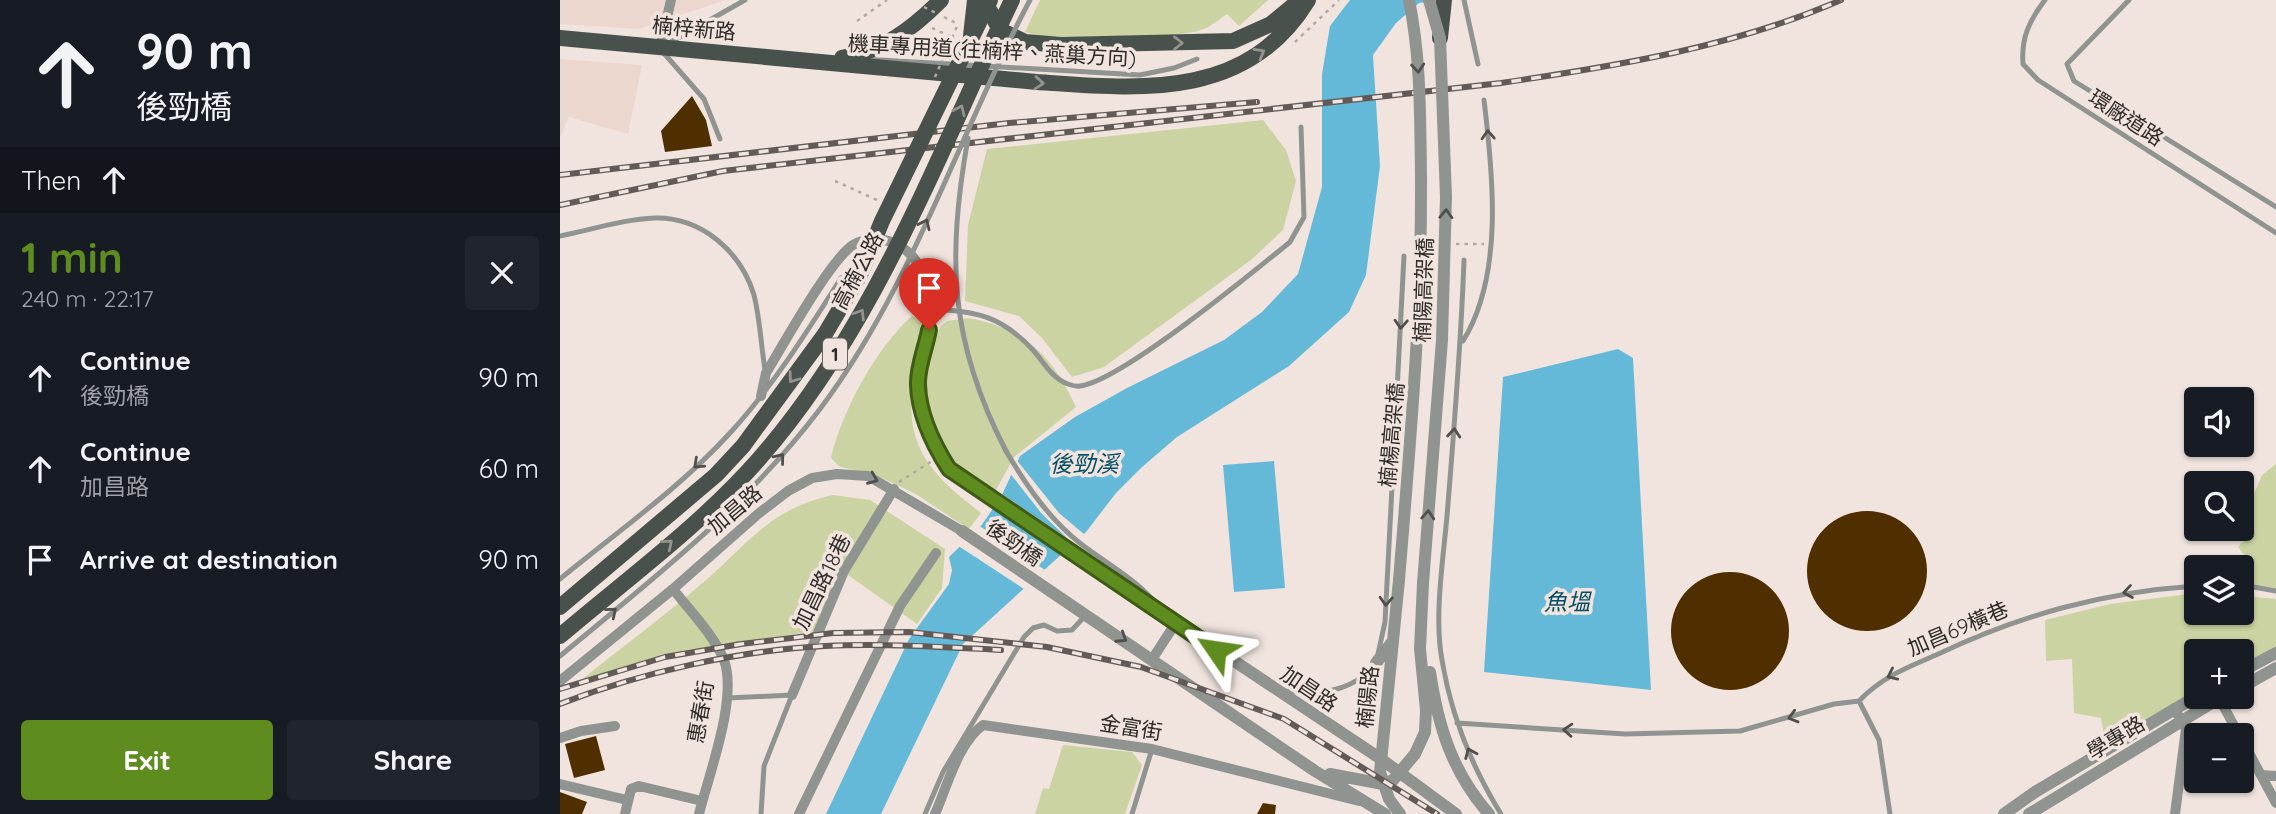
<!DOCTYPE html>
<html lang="en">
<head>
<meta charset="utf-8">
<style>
  :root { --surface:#171b24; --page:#20242c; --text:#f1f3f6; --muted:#9ea1a6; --accent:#5e8c1f }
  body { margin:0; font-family:Quicksand,"Noto Sans TC",sans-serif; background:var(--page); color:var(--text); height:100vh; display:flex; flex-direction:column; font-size:26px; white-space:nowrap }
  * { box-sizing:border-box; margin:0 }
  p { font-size:23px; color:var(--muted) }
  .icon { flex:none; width:38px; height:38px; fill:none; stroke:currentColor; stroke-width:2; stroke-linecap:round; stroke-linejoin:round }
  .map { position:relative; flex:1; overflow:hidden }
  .sheet { display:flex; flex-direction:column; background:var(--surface); width:560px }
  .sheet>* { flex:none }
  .guide { background:#171b24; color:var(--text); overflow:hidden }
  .tools { position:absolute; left:1624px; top:387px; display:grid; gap:14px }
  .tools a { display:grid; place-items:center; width:70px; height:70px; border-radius:7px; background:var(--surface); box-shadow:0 2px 5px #0004; font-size:35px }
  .pin { position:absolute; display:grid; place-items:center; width:60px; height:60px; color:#fff; margin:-72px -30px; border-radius:50% 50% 50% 0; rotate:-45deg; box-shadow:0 0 7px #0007 }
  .pin .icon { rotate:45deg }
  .me { position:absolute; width:77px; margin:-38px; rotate:302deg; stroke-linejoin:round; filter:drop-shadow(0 0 5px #0008) }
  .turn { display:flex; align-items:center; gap:24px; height:147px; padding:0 21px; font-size:32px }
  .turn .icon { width:91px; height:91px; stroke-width:2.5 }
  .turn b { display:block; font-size:49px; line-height:60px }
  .then { display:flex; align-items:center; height:66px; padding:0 21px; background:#0003; gap:14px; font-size:26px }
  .round { display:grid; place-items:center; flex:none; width:74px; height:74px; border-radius:7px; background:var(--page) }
  .overview { display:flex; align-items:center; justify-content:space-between; height:119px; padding:0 21px }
  h1 { font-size:42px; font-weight:700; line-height:52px; color:var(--accent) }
  .action { display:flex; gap:14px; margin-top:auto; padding:14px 21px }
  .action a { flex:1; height:80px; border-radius:7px; background:var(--accent); color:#fff; font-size:28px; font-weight:700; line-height:80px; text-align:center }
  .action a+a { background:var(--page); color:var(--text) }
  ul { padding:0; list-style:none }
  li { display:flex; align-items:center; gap:21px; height:91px; padding:0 21px }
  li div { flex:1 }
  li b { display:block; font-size:26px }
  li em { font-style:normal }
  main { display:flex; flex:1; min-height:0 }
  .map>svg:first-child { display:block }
  .built { fill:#ecd7ce }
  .green { fill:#cbd3a2 }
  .water { fill:#65b9d8 }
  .pier { fill:#f1e4de }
  .building { fill:#4f2e00 }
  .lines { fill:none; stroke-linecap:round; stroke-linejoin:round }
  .path { stroke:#b3a9a4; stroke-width:2.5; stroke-dasharray:3.5 5; stroke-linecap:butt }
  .service { stroke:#8f9491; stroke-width:5 }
  .minor { stroke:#8f9491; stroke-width:10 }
  .tertiary { stroke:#8f9491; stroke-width:12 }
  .primary { stroke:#48514c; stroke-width:16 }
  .rail-casing { stroke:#615a56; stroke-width:6 }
  .rail { stroke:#f1e4de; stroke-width:3.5; stroke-dasharray:10; stroke-linecap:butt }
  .path-bridge { stroke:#b3a9a4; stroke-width:2.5; stroke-dasharray:3.5 5; stroke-linecap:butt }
  .service-bridge { stroke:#8f9491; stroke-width:5 }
  .tertiary-bridge { stroke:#8f9491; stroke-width:12 }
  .primary-bridge { stroke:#48514c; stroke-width:16 }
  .oneway { stroke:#94938e }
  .oneway2 { stroke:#504f4c }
  .route-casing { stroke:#3d5b14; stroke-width:18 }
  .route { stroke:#5e8c1f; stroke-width:12 }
  .labels { text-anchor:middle; stroke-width:7; stroke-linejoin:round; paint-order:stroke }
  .shield { fill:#f1e4de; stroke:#68625e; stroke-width:2 }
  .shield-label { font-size:19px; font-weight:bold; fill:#2e2a27 }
  .street-label { font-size:21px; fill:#2e2a27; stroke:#f1e4de }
  .water-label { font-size:23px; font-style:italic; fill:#024e64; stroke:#f1e4de }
</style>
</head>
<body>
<main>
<section class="sheet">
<div class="guide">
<div class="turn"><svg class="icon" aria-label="ahead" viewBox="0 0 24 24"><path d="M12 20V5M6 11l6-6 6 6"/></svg><div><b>90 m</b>後勁橋</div></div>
<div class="then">Then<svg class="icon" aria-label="ahead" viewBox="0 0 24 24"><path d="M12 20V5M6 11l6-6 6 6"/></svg></div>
</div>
<div class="overview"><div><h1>1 min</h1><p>240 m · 22:17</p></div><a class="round"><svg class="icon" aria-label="close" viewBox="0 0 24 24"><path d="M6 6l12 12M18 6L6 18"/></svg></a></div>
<ul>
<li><svg class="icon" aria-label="ahead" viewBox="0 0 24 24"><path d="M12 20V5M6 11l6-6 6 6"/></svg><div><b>Continue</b><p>後勁橋</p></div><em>90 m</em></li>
<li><svg class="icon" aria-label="ahead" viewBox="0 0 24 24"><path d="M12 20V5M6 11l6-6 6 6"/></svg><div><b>Continue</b><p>加昌路</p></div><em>60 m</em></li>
<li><svg class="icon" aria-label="arrive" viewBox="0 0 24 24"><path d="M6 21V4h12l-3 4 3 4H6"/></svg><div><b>Arrive at destination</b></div><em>90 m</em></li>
</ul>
<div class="action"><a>Exit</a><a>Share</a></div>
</section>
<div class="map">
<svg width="1716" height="814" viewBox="0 0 1716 814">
  <rect width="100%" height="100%" fill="#f1e4de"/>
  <path class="built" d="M0,0H166L79,29L0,24Z
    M0,59L82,65L68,134L9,117L0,137Z"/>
  <path class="green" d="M480,0H708L679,26L667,14C659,19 652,26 644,29C617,40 492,42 465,32Z
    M703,120L726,150L736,181L723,230L691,260L544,367L512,377L482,338L459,316L405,301L408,225L427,149Z
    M352,316L365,321C362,345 354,368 352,392C346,452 377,479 421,513L409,529L354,493L311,473L280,467L271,458C282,411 316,348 352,316Z
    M409,318C465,329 492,355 516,407L454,457L436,490L428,492L390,464L369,420L363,390L366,369L380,327L387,321Z
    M1716,464V588L1682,585L1681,567L1692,565L1678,547L1694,529L1687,510L1702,475Z
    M273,495L310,500L385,549L382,588L357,624L281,570L256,631L126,650L20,681C62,647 106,615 146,580C192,540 210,509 273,495Z
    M1636,593V612H1682V596L1716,599V648L1682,668V651H1636V694L1546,745L1541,718L1514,713L1512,659L1486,661L1485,620L1550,604Z
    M503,745L572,752L582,765L565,814H475L483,788L489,789Z"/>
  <path class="water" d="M790,0H881L859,3L836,23L813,55L820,166L806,275L789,312L729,366L617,437L581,468L556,493L526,532L403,644L321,814H266L349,639L389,584L392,570L389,557L421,526L441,497L460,456L515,417L567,388L664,340L702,312L738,274L762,187V74L770,26Z
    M1058,349L1073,358L1091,690L924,672L943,377Z
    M714,461L725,588L674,592L663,465Z"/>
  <path class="pier" d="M455,458L499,513L525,535L505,556L431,506L439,492L507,538L482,514L449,472Z
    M418,525L488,572L467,591L397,545Z"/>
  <path class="building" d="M132,96L146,120L152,146L105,152L101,131Z
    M1247 571a60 60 0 1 1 120 0a60 60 0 1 1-120 0Z
    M1111 631a59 59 0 1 1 118 0a59 59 0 1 1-118 0Z
    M36,736L45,770L14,778L5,744Z
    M0,792L27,802L22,814H0Z
    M703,803L716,805L715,814H697Z"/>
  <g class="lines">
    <path class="path" d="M384,17L398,24
      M297,21L327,0
      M372,28L394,38
      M735,42L779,0
      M275,181L317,200
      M896,244H924
      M339,482L372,461"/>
    <path class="service" d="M904,0L918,64
      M1485,0C1469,21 1461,38 1463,64L1478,80L1716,233
      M1569,0L1507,64L1514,81L1716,207
      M109,43L185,0
      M102,51L144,99L160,139
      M303,59L580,75L614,68L637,59
      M0,236C31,230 64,219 95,218C142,217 181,252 194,295C200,319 201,345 205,370
      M904,260C901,346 894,431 887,516C883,561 874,617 882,660C891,715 912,767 941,814
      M372,309C417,312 440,315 472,349C482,359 487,372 500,380C504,383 514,387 520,386C561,381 692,273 730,242L744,217L741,127
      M903,341C944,275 933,174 924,100
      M446,451C466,485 489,519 521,544C546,563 572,577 594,601
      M0,579C57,532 120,488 170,433C213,386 247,332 281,278
      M1682,585L1716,591
      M818,654L825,622L844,256
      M726,691C759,696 794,691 815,664
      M168,698L232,695L204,766L201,814
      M1299,701C1322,677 1346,668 1376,655C1460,615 1543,592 1636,586
      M1299,701L1319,740L1330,814
      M897,723L1065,734L1180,731L1274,704L1299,701
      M365,814L383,772L464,637L473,628L484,625L497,631L512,630L525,616
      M572,814L592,749"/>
    <path class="minor" d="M100,48L111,0
      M201,396L206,373C223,345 270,260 293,245C311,234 333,239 348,252C363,266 373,289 372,310C371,352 351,374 364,420C373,453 392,471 418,490
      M113,589C129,610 154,635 164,660C178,698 149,774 139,814
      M593,658L615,624
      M0,681L113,589L198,514L228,491L252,478L277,474L308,476L402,531
      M232,695L284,571L334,489
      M1658,696L1679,735
      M1615,710L1626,729L1615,814
      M0,738L21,731L55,726
      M1682,740L1716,803
      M1701,775L1716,776
      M0,784L67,800
      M65,814L71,789L79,786L142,801
      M239,814L340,606L376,553
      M375,814C387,787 398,743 423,725L592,749L799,801"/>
    <path class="tertiary" d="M418,490L821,759L896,814
      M402,531L755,771L825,814
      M839,580L820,772L829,799L840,814
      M816,663L833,641
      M1682,671L1716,653
      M870,672C878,726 892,772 929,814
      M1682,687L1716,668
      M770,774L823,784L833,780L855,754L865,732L866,710L860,649L863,583
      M1444,814L1475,792L1637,696
      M1469,814L1663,696"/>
    <path class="primary" d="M424,0L440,30L465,42L501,45L673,41L711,24L740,0
      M411,36L415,0
      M0,38L477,82C579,89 687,101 748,0
      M880,38L884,0
      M282,58C323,51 352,29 381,0"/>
    <g class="rail-casing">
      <path id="rail" d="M0,175L449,123L697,102
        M0,205L163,171L941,83C1056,66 1174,47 1281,0
        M0,689L105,657L181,644L273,633L349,632L487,647L581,667L724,719L877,814
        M0,704C79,673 180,650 265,646C323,643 382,647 441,650"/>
    </g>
    <use href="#rail" class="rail"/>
    <path class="path-bridge" d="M364,7L378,14
      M375,77L398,24"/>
    <path class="service-bridge" d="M408,138C387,258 389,341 446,451
      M0,656C95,577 185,508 260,409C353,286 398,135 470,0"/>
    <path class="tertiary-bridge" d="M839,580C850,445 862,311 861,175C860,117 861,58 849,0
      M863,583L882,340L886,197L880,38L869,0"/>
    <path class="primary-bridge" d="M0,607L156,475L183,446L265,334L300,275L322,221L430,0
      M0,636C67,579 141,525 199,459C315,327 377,156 452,0"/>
  </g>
  <defs><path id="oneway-chevron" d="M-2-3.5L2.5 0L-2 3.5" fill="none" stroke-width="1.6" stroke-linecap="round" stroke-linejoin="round" transform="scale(1.75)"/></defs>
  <g class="oneway">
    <use href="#oneway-chevron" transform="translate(618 43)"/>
    <use href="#oneway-chevron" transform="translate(700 53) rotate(-30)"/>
    <use href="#oneway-chevron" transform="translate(479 83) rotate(4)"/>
    <use href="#oneway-chevron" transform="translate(400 110) rotate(-65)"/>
    <use href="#oneway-chevron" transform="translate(300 314) rotate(-58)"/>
    <use href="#oneway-chevron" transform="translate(233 378) rotate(126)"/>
    <use href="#oneway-chevron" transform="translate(108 544) rotate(-40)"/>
  </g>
  <g class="oneway2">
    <use href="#oneway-chevron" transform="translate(858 68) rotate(85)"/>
    <use href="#oneway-chevron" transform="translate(928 135) rotate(-93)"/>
    <use href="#oneway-chevron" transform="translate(886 214) rotate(-88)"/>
    <use href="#oneway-chevron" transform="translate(365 224) rotate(-65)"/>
    <use href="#oneway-chevron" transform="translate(841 324) rotate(93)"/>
    <use href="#oneway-chevron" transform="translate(894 433) rotate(-85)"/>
    <use href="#oneway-chevron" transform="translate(220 458) rotate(-51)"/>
    <use href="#oneway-chevron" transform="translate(138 464) rotate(137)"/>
    <use href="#oneway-chevron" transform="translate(313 479) rotate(22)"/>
    <use href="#oneway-chevron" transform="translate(868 515) rotate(-86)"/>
    <use href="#oneway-chevron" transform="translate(1568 592) rotate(171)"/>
    <use href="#oneway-chevron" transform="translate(826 601) rotate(93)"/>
    <use href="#oneway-chevron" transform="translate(52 612) rotate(-40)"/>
    <use href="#oneway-chevron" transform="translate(562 638) rotate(33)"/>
    <use href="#oneway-chevron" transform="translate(1332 675) rotate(155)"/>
    <use href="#oneway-chevron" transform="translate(1233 717) rotate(164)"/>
    <use href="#oneway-chevron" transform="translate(1008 730) rotate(-176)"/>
    <use href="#oneway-chevron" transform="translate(910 753) rotate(-113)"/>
  </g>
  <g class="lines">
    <g class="route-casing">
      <path id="route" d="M369,330C366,347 357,368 358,385C359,416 373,444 389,469L656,650"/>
    </g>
    <use href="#route" class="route"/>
  </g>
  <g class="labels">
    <rect class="shield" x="263" y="338.5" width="24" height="31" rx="5"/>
    <g class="shield-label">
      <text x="275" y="361">1</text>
    </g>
    <g class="street-label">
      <text transform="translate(134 29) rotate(5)" y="7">楠梓新路</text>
      <text transform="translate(432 51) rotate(3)" y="7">機車專用道(往楠梓、燕巢方向)</text>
      <text transform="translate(1566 118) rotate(33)" y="7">環廠道路</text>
      <text transform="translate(298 271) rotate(-62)" y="7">高楠公路</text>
      <text transform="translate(864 290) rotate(-88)" y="7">楠陽高架橋</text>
      <text transform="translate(832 435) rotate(-85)" y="7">楠楊高架橋</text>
      <text transform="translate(175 510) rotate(-40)" y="7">加昌路</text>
      <text transform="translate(454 543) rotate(35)" y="7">後勁橋</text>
      <text transform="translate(262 582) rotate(-64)" y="7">加昌路18巷</text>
      <text transform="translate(1398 629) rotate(-23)" y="7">加昌69橫巷</text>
      <text transform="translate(749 689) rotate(34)" y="7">加昌路</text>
      <text transform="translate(808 697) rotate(-84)" y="7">楠陽路</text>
      <text transform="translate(141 712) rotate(-80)" y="7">惠春街</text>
      <text transform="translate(571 728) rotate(9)" y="7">金富街</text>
      <text transform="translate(1556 738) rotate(-31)" y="7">學專路</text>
    </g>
    <g class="water-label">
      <text x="524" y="472">後勁溪</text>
      <text x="1007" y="610">魚塭</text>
    </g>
  </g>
</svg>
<div class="tools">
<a><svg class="icon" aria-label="sound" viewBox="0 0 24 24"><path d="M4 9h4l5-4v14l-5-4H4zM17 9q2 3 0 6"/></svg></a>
<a><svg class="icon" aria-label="search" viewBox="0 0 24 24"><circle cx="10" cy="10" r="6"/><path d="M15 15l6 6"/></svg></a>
<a><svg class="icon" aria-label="layers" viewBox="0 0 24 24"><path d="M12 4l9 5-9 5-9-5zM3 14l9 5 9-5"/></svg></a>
<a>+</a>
<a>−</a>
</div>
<div class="pin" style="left:369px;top:330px;background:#d93025"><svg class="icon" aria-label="arrive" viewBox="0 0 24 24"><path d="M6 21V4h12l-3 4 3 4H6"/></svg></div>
<svg class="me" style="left:656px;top:650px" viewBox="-20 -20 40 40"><path d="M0-17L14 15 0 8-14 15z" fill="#5e8c1f" stroke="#fff" stroke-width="4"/></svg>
</div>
</main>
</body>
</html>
